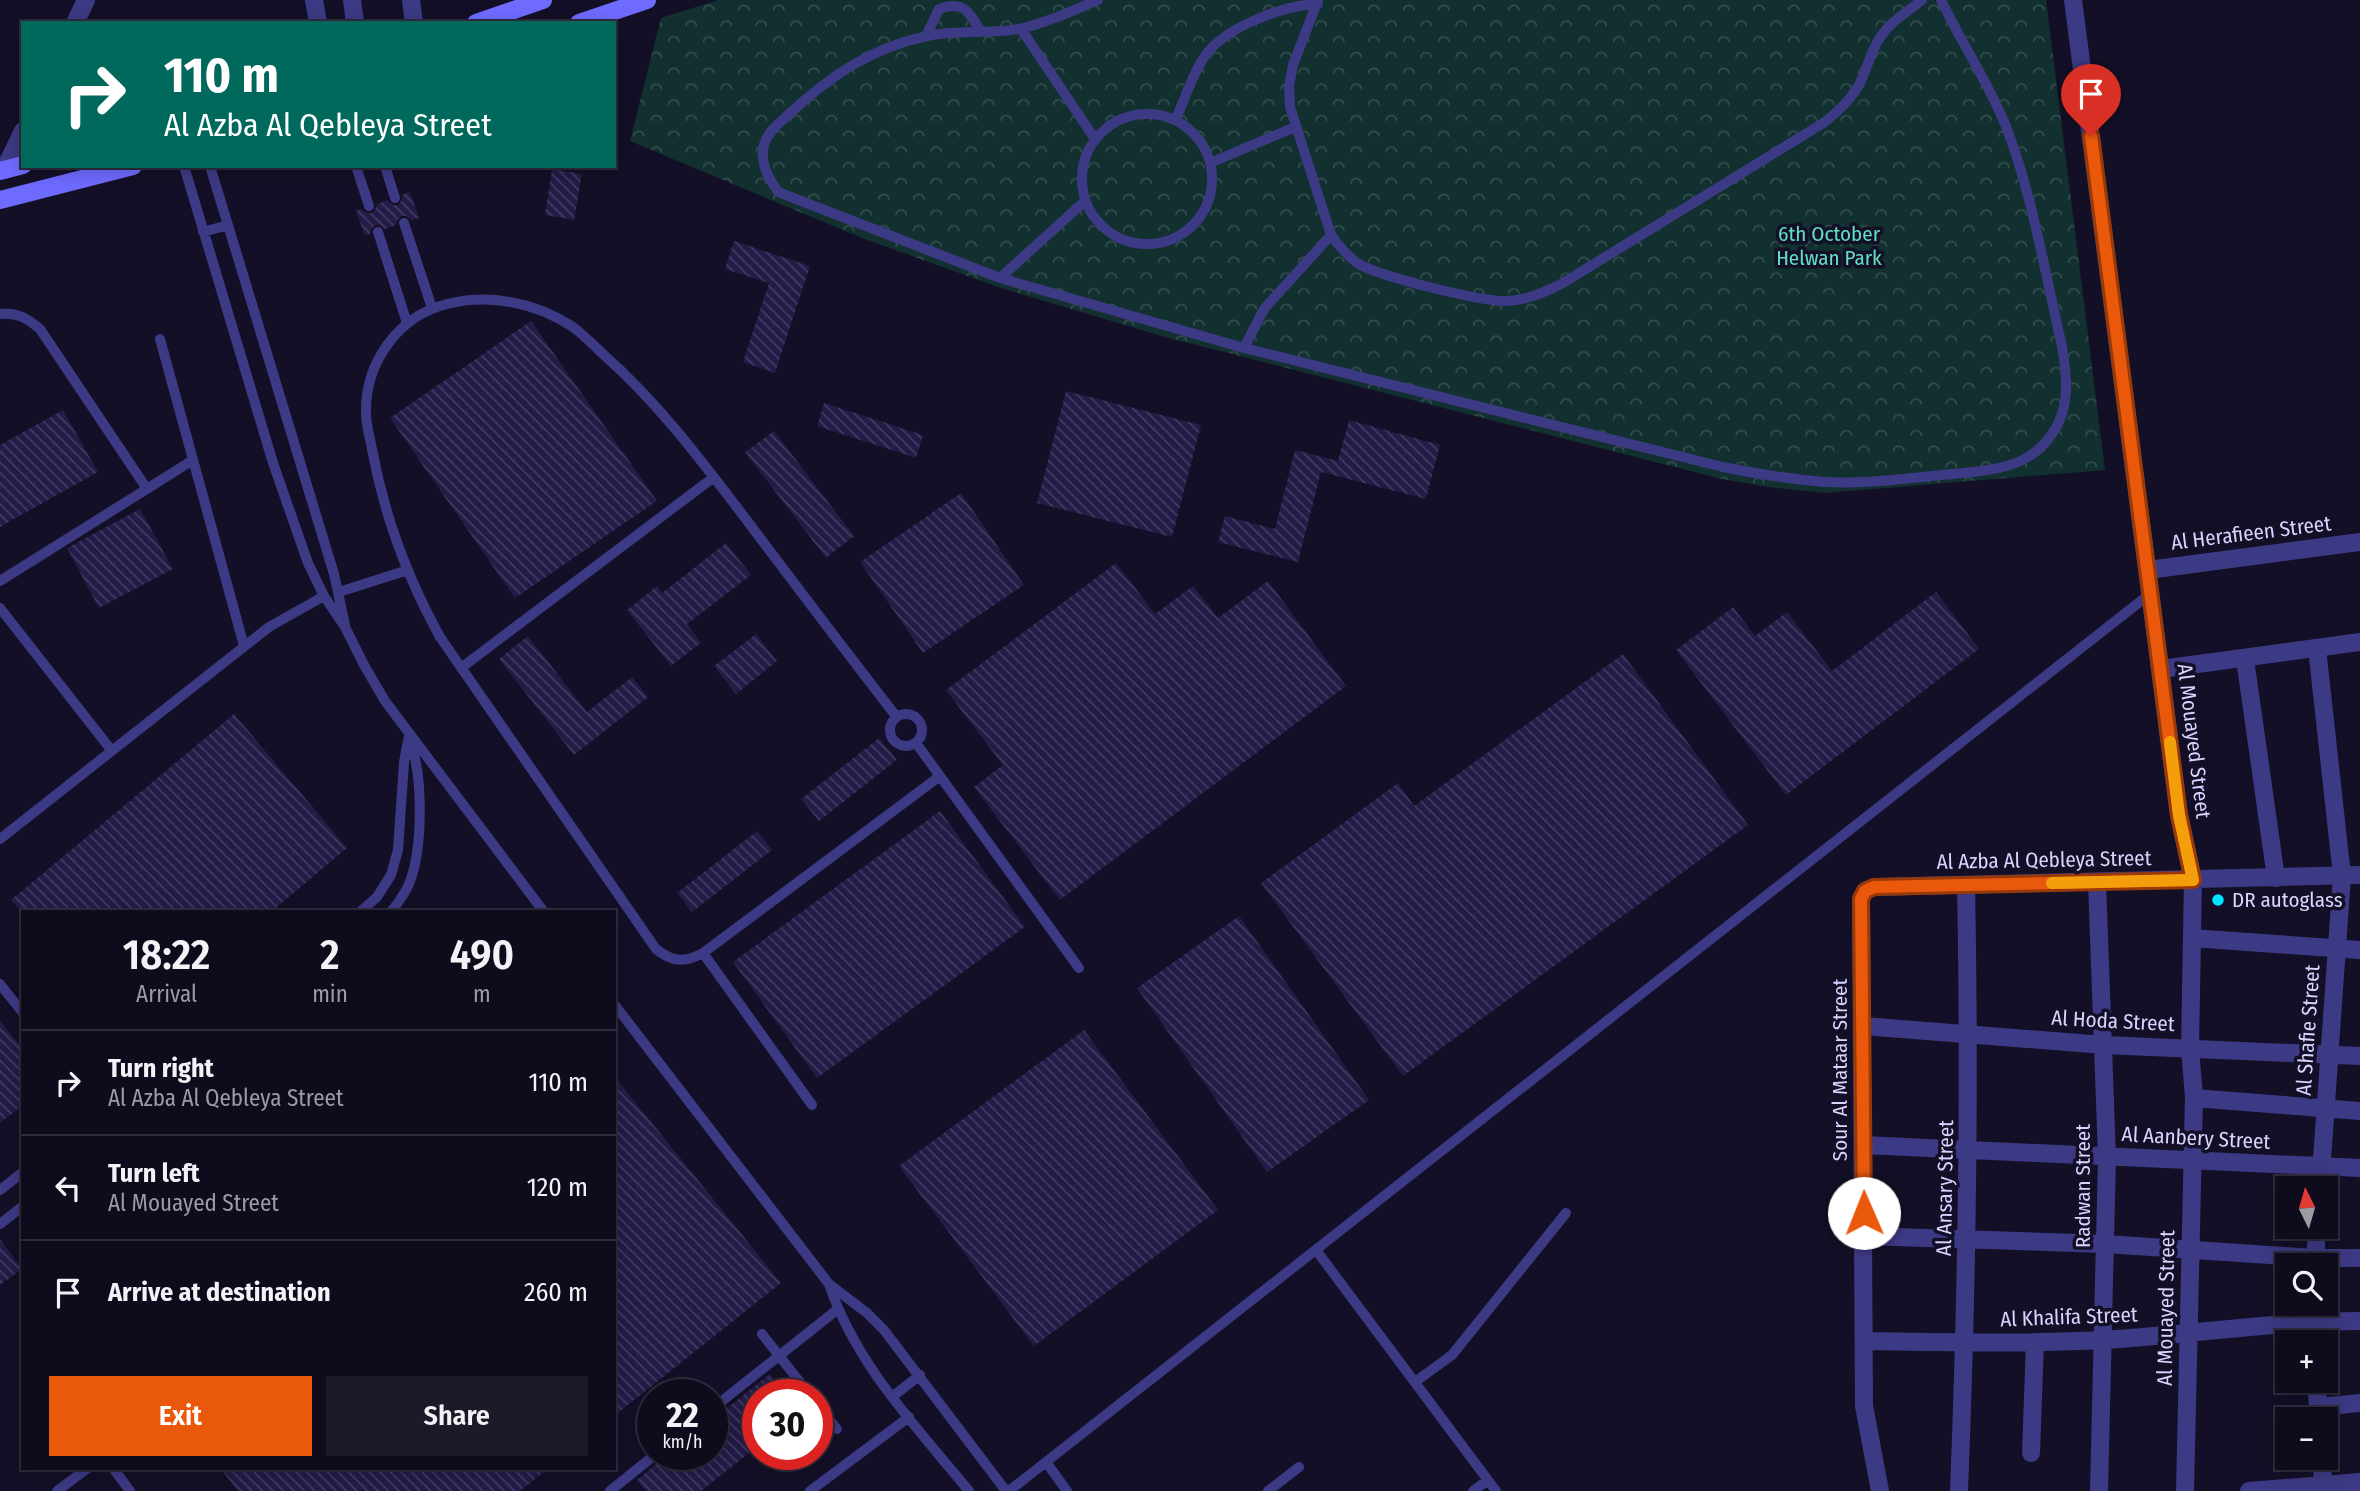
<!DOCTYPE html>
<html lang="en">
<head>
<meta charset="utf-8">
<style>
  :root { --surface:#0e0b1c; --page:#1c1929; --text:#f1f3f6; --muted:#9b9ba3; --line:#2e2b3b; --accent:#ea580c }
  body { margin:0; font-family:"Fira Sans Condensed",sans-serif; background:var(--page); color:var(--text); height:100vh; display:flex; flex-direction:column; font-size:26px; white-space:nowrap }
  * { box-sizing:border-box; margin:0 }
  p { font-size:23px; color:var(--muted) }
  .icon { flex:none; width:38px; height:38px; fill:none; stroke:currentColor; stroke-width:2; stroke-linecap:round; stroke-linejoin:round }
  .map { position:relative; flex:1; overflow:hidden }
  .sheet { position:absolute; left:21px; top:910px; width:595px; height:560px; display:flex; flex-direction:column; background:var(--surface); border-radius:0px; box-shadow:0 4px 18px #0003,0 0 0 2px var(--line) }
  .sheet>* { flex:none }
  .banner { position:absolute; left:21px; top:21px; width:595px; height:147px; border-radius:0px; box-shadow:0 4px 18px #0003,0 0 0 2px var(--line); background:#00695c; color:#fff; overflow:hidden }
  .needle { width:46px; rotate:355deg }
  .tools { position:absolute; left:2275px; top:1176px; display:grid; gap:14px }
  .tools a { display:grid; place-items:center; width:63px; height:63px; border-radius:0px; background:var(--surface); box-shadow:0 4px 18px #0003,0 0 0 2px var(--line); font-size:35px }
  .speed { position:absolute; left:637px; top:1379px; display:flex; gap:14px; font-size:35px; font-weight:700; text-align:center }
  .speed>* { display:grid; place-content:center; width:91px; height:91px; border-radius:50%; background:var(--surface); box-shadow:0 4px 18px #0003,0 0 0 2px var(--line); line-height:1 }
  .speed small { font-size:18px; font-weight:400 }
  .speed .limit { border:10px solid #d22; background:#fff; color:#111 }
  .pin { position:absolute; display:grid; place-items:center; width:60px; height:60px; color:#fff; margin:-72px -30px; border-radius:50% 50% 50% 0; rotate:-45deg; box-shadow:0 0 7px #0007 }
  .pin .icon { rotate:45deg }
  .me { position:absolute; width:77px; margin:-38px; rotate:359deg; stroke-linejoin:round; filter:drop-shadow(0 0 5px #0008) }
  .turn { display:flex; align-items:center; gap:24px; height:147px; padding:0 28px; font-size:32px }
  .turn .icon { width:91px; height:91px; stroke-width:2.5 }
  .turn b { display:block; font-size:49px; line-height:60px }
  .eta { display:flex; justify-content:space-evenly; align-items:center; height:119px; text-align:center }
  .eta b { font-size:42px; font-weight:600; line-height:49px }
  .action { display:flex; gap:14px; margin-top:auto; padding:14px 28px }
  .action a { flex:1; height:80px; border-radius:0px; background:var(--accent); color:#fff; font-size:28px; font-weight:600; line-height:80px; text-align:center }
  .action a+a { background:var(--page); color:var(--text) }
  ul { padding:0; list-style:none }
  li { display:flex; align-items:center; gap:21px; height:105px; padding:0 28px; border-top:2px solid var(--line) }
  li div { flex:1 }
  li b { display:block; font-size:26px }
  li em { font-style:normal }
  .map>svg:first-child { display:block }
  .park { fill:url(#park-crowns) }
  .building { fill:url(#building-back-hatch) }
  .lines { fill:none; stroke-linecap:round; stroke-linejoin:round }
  .service { stroke:#3d3a85; stroke-width:10 }
  .minor { stroke:#3d3a85; stroke-width:18 }
  .tertiary { stroke:#3d3a85; stroke-width:18 }
  .secondary { stroke:#6f6bff; stroke-width:18 }
  .route-casing { stroke:#983908; stroke-width:18 }
  .route { stroke:#ea580c; stroke-width:12 }
  .slow { stroke:#f59e0b; stroke-width:12 }
  .poi-dot { fill:#00e5ff; stroke:#130f26; stroke-width:2.5 }
  .labels { text-anchor:middle; stroke-width:7; stroke-linejoin:round; paint-order:stroke }
  .park-label { font-size:21px; fill:#5fe0c0; stroke:#130f26 }
  .street-label { font-size:21px; fill:#d9d4ff; stroke:#130f26 }
  .poi-label { font-size:21px; fill:#d9d4ff; stroke:#130f26; text-anchor:start }
</style>
</head>
<body>
<div class="map">
<svg width="2360" height="1491" viewBox="0 0 2360 1491">
  <defs>
    <pattern id="park-crowns" width="20" height="18" patternUnits="userSpaceOnUse" patternTransform="scale(1.75)"><rect width="20" height="18" fill="#12302f"/><path d="M2 6a3 3 0 1 1 6 0M12 15a3 3 0 1 1 6 0" fill="none" stroke="#344d4e"/></pattern>
    <pattern id="building-back-hatch" width="6" height="6" patternUnits="userSpaceOnUse" patternTransform="scale(1.75)"><rect width="6" height="6" fill="#241b47"/><path d="M-1 5l2 2M0 0l6 6M5-1l2 2" fill="none" stroke="#433b63"/></pattern>
  </defs>
  <rect width="100%" height="100%" fill="#130f26"/>
  <path class="park" d="M718,0H2046L2105,470L1825,493L1769,487L1722,479L1165,337L1001,288L862,238L630,141L661,18Z"/>
  <path class="building" d="M552,169L582,174L574,220L545,215Z
    M410,192L419,218L411,220L406,216H401L397,221L396,225L385,229L380,225H375L371,230L370,234L365,236L356,211L362,209L367,213H372L376,208L377,204L387,200L393,205H398L402,200V195Z
    M734,241L810,266L775,373L743,362L769,283L725,269Z
    M531,321L657,501L515,598L390,418Z
    M1066,391L1201,425L1172,537L1037,503Z
    M824,403L923,435L916,458L817,426Z
    M63,410L98,472L0,527V445Z
    M1349,420L1440,445L1426,499L1321,472L1298,562L1218,542L1225,516L1275,529L1295,450L1338,461Z
    M774,431L854,536L826,558L745,452Z
    M961,493L1024,585L923,653L860,562Z
    M140,509L173,569L99,608L67,548Z
    M726,543L751,575L687,624L701,643L671,666L627,610L657,586L662,593Z
    M1116,563L1155,614L1193,586L1218,618L1268,581L1346,686L1060,900L974,787L1003,765L946,690Z
    M1936,592L1979,649L1786,795L1676,650L1733,607L1755,636L1787,612L1832,671Z
    M756,634L777,661L736,694L714,666Z
    M528,636L587,712L632,677L648,697L574,755L499,659Z
    M1623,654L1748,825L1403,1076L1261,883L1398,783L1414,806Z
    M234,714L347,848L271,912H21L11,900Z
    M879,738L897,760L819,821L801,799Z
    M940,811L1025,927L817,1078L733,962Z
    M757,831L772,850L692,912L677,893Z
    M1239,916L1369,1100L1267,1172L1137,988Z
    M0,1021L23,1049V1105L0,1123Z
    M1084,1030L1218,1210L1034,1346L899,1166Z
    M614,1076L781,1283L614,1416Z
    M0,1239L22,1269L0,1285Z
    M770,1374L787,1395H758V1446L701,1491H646L637,1480L668,1454H712V1420Z
    M220,1468H549L520,1491H238Z"/>
  <g class="lines">
    <path class="service" d="M1098,0C1074,10 1049,22 1023,28C993,35 960,29 927,36C871,48 830,76 789,114C777,125 763,135 763,153C762,169 770,179 778,192L1000,278L1244,348L1723,467C1757,474 1790,479 1824,482C1863,484 1903,479 1941,475C1982,471 2027,472 2052,434C2071,407 2067,377 2062,346C2045,274 2032,192 2005,124C1987,80 1961,42 1941,0
      M1318,0L1293,65L1289,86L1290,107L1331,235C1339,246 1346,255 1357,263C1377,276 1482,302 1507,301C1528,300 1545,292 1563,283L1825,122C1839,110 1853,98 1861,81C1868,66 1871,50 1881,36C1892,20 1908,12 1922,0
      M1021,29L1095,139
      M926,36L939,9C963,0 968,11 980,30
      M1082 179a65 65 0 1 1 130 0a65 65 0 1 1-130 0Z
      M1175,120C1185,100 1192,74 1205,56C1225,27 1284,5 1318,4
      M1210,163L1295,127
      M184,166L273,463L308,563L324,596L345,627L364,665L385,701L544,912
      M210,166L334,574L345,625
      M356,166L369,206
      M385,166L395,198
      M404,223L432,308
      M203,232L228,225
      M378,232L407,323
      M1000,278L1085,201
      M0,314C17,312 27,318 40,329L147,489
      M160,339L244,646
      M1244,348L1264,309L1331,235
      M0,581L193,460
      M339,592L408,570
      M0,608L112,751
      M461,668L714,477
      M890 730a16 16 0 1 1 32 0a16 16 0 1 1-32 0Z
      M896,716C843,648 791,579 739,510C697,455 656,401 604,355C594,346 584,335 573,327C537,303 489,293 447,304C398,316 365,363 366,413C366,425 370,438 372,449C384,515 408,579 440,637L656,949C672,962 685,963 703,953L940,776
      M916,743L1079,968
      M0,839L269,627L324,596
      M360,912L377,897L391,875L398,850L404,762L409,736
      M391,912C397,904 405,894 409,884C423,850 423,778 411,744
      M703,953L812,1105
      M0,984L23,1013
      M614,1004L829,1284L867,1313L884,1330L1006,1491
      M0,1190L23,1172
      M0,1224L23,1206
      M1316,1250L1496,1491
      M829,1284C856,1365 916,1426 969,1491
      M762,1334L810,1395
      M1415,1382L1452,1355L1566,1213
      M892,1397L920,1375
      M817,1404L837,1429
      M712,1409L838,1309
      M1046,1462L1067,1491
      M113,1468L130,1491
      M57,1491L88,1468
      M610,1491L656,1454
      M810,1491L909,1417
      M1009,1491L2151,593
      M1268,1491L1299,1467
      M1473,1491L1488,1480"/>
    <path class="minor" d="M411,0L414,23
      M2073,0L2179,815L2193,880L2190,1048L2194,1098L2185,1491
      M75,23L86,0
      M4,170L23,131
      M2148,570L2360,542
      M2317,648L2342,876L2320,1188
      M2245,659L2276,878
      M2161,669L2360,642
      M2097,882L2107,1157L2099,1491
      M2192,938L2360,950
      M1863,1026L2104,1045L2360,1056
      M2194,1098L2360,1111
      M1863,1145L2360,1168
      M1864,1236L2106,1244L2315,1258H2360
      M2315,1265L2317,1227
      M2312,1304L2313,1342
      M1864,1341C1944,1342 2024,1344 2104,1340C2190,1335 2274,1321 2360,1321
      M2316,1381L2319,1419
      M2318,1407L2360,1403
      M2031,1453L2035,1342
      M2321,1458L2324,1491
      M1880,1491L1864,1406L1861,899L1865,891L1874,887L2360,875
      M1959,1491C1967,1289 1970,1087 1966,885
      M2249,1491L2360,1482"/>
    <path class="tertiary" d="M314,0L318,23
      M352,0L355,23"/>
    <path class="secondary" d="M476,23L543,0
      M579,23L647,0
      M0,171L23,165
      M0,200L133,166"/>
  </g>
  <g class="lines">
    <g class="route-casing">
      <path id="route" d="M1864,1213L1861,899L1865,891L1874,887L2193,880L2179,815L2091,136"/>
    </g>
    <use href="#route" class="route"/>
    <path class="slow" d="M2052,883L2193,880L2179,815L2170,742"/>
  </g>
  <circle class="poi-dot" cx="2218" cy="900" r="7"/>
  <g class="labels">
    <g class="park-label">
      <text x="1829" y="241">6th October<tspan x="1829" dy="24">Helwan Park</tspan></text>
    </g>
    <g class="street-label">
      <text transform="translate(2251 533) rotate(-7)" y="7">Al Herafieen Street</text>
      <text transform="translate(2194 741) rotate(83)" y="7">Al Mouayed Street</text>
      <text transform="translate(2044 860) rotate(-1)" y="7">Al Azba Al Qebleya Street</text>
      <text transform="translate(2113 1021) rotate(3)" y="7">Al Hoda Street</text>
      <text transform="translate(2308 1030) rotate(-86)" y="7">Al Shafie Street</text>
      <text transform="translate(1840 1070) rotate(-90)" y="7">Sour Al Mataar Street</text>
      <text transform="translate(2196 1138) rotate(3)" y="7">Al Aanbery Street</text>
      <text transform="translate(2083 1186) rotate(-90)" y="7">Radwan Street</text>
      <text transform="translate(1945 1188) rotate(-89)" y="7">Al Ansary Street</text>
      <text transform="translate(2166 1308) rotate(-89)" y="7">Al Mouayed Street</text>
      <text transform="translate(2069 1317) rotate(-2)" y="7">Al Khalifa Street</text>
    </g>
    <g class="poi-label">
      <text x="2232" y="907">DR autoglass</text>
    </g>
  </g>
</svg>
<div class="tools">
<a><svg class="needle" viewBox="-14 -14 28 28"><path d="M0-13l5 13h-10z" fill="#e53935"/><path d="M0 13l5-13h-10z" fill="#9b9ba3"/></svg></a>
<a><svg class="icon" aria-label="search" viewBox="0 0 24 24"><circle cx="10" cy="10" r="6"/><path d="M15 15l6 6"/></svg></a>
<a>+</a>
<a>−</a>
</div>
<div class="speed"><div>22<small>km/h</small></div><div class="limit">30</div></div>
<div class="pin" style="left:2091px;top:136px;background:#d93025"><svg class="icon" aria-label="arrive" viewBox="0 0 24 24"><path d="M6 21V4h12l-3 4 3 4H6"/></svg></div>
<svg class="me" style="left:1864px;top:1213px" viewBox="-20 -20 40 40"><circle r="19" fill="#fff"/><path d="M0-13L10 11 0 6-10 11z" fill="#ea580c"/></svg>
<div class="banner">
<div class="turn"><svg class="icon" aria-label="right" viewBox="0 0 24 24"><path d="M7 20v-9h11M14 6l5 5-5 5"/></svg><div><b>110 m</b>Al Azba Al Qebleya Street</div></div>
</div>
<section class="sheet">
<div class="eta">
<div><b>18:22</b><p>Arrival</p></div>
<div><b>2</b><p>min</p></div>
<div><b>490</b><p>m</p></div>
</div>
<ul>
<li><svg class="icon" aria-label="right" viewBox="0 0 24 24"><path d="M7 20v-9h11M14 6l5 5-5 5"/></svg><div><b>Turn right</b><p>Al Azba Al Qebleya Street</p></div><em>110 m</em></li>
<li><svg class="icon" aria-label="left" viewBox="0 0 24 24"><path d="M17 20v-9H6M10 6l-5 5 5 5"/></svg><div><b>Turn left</b><p>Al Mouayed Street</p></div><em>120 m</em></li>
<li><svg class="icon" aria-label="arrive" viewBox="0 0 24 24"><path d="M6 21V4h12l-3 4 3 4H6"/></svg><div><b>Arrive at destination</b></div><em>260 m</em></li>
</ul>
<div class="action"><a>Exit</a><a>Share</a></div>
</section>
</div>
</body>
</html>
